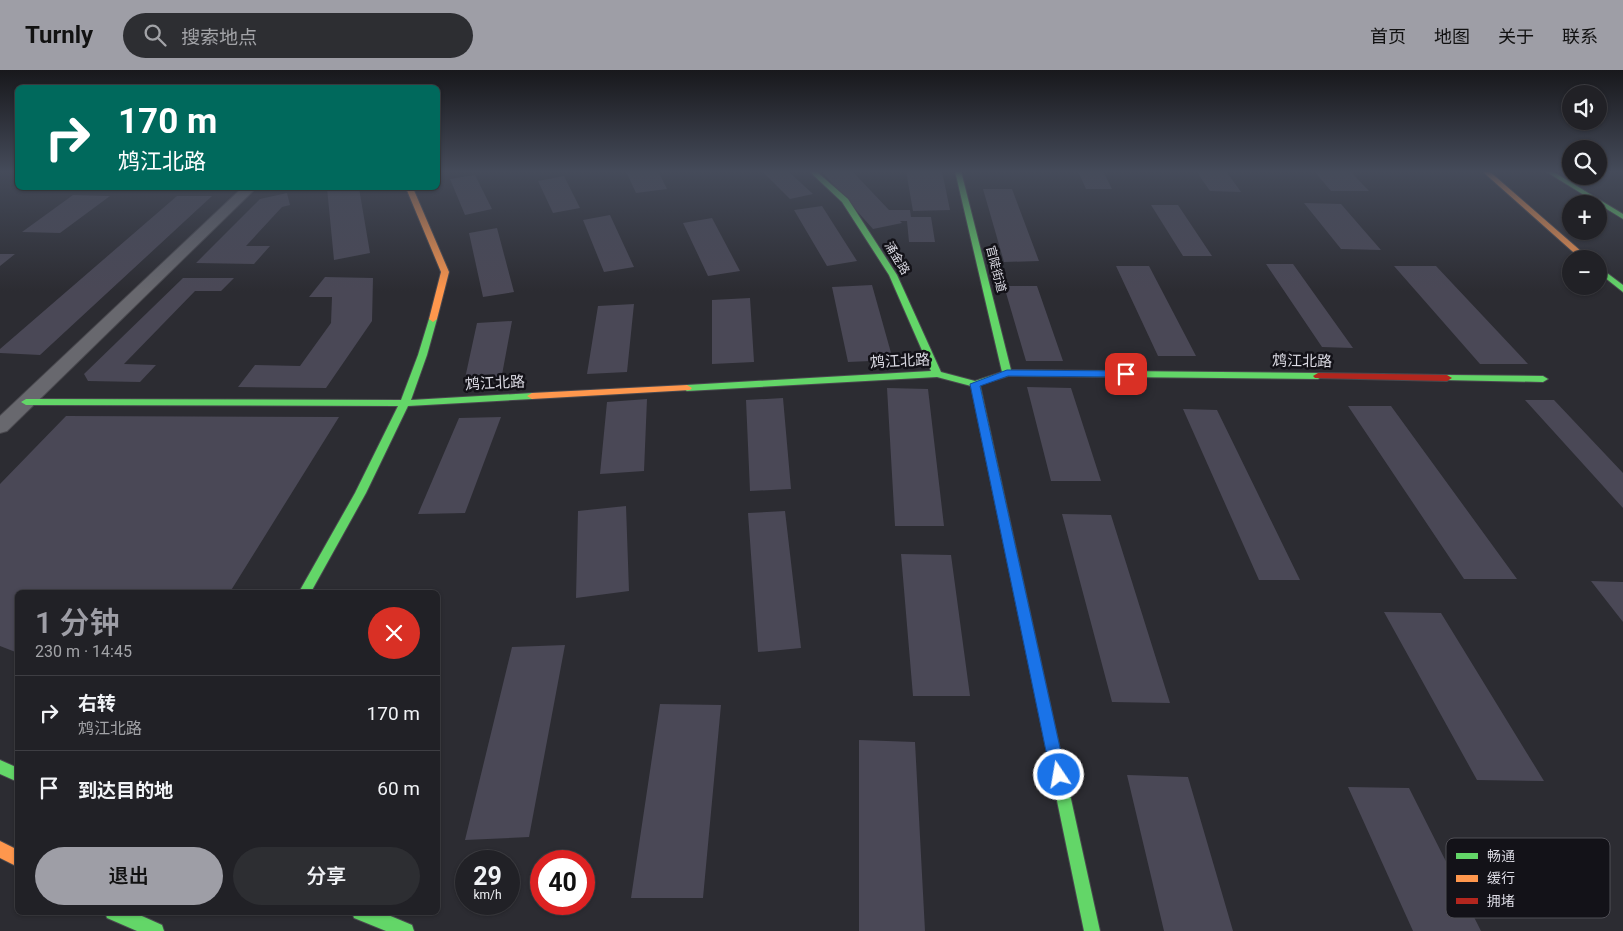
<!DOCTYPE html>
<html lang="zh">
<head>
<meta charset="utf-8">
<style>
  :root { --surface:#212126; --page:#2d2e32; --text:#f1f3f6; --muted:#a2a3a7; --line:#3e3e43; --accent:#9e9ea6 }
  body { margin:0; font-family:Roboto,"Noto Sans SC",sans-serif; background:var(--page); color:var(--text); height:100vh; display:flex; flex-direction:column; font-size:19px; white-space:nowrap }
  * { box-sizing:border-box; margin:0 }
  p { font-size:16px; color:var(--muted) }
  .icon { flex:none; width:28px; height:28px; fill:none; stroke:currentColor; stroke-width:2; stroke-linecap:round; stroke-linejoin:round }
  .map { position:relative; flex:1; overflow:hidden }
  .side { position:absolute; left:15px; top:520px; width:425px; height:325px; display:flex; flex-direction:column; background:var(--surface); border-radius:8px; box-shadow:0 1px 4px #0004,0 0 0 1px var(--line) }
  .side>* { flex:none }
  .top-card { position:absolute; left:15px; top:15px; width:425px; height:105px; border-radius:8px; box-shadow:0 1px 4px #0004,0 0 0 1px var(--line); background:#00695c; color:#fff; overflow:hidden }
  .fabs { position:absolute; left:1562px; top:15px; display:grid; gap:10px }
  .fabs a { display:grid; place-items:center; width:45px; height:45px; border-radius:50%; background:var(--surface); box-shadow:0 1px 4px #0004,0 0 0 1px var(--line); font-size:25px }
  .speed { position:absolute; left:455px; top:780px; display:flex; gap:10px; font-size:25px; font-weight:700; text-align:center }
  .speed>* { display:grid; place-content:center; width:65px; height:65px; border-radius:50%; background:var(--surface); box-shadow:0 1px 4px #0004,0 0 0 1px var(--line); line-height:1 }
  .speed small { font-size:12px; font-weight:400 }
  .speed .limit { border:8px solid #d22; background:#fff; color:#111 }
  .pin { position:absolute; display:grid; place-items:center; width:42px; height:42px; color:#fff; margin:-21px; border-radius:10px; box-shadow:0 2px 8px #0006 }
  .me { position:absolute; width:55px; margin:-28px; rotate:348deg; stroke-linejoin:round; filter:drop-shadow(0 0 4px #0008) }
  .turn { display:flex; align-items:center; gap:18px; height:105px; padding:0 20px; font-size:22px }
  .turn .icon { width:65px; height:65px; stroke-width:2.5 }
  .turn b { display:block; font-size:35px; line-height:42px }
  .round { display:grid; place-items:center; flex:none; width:52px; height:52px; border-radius:26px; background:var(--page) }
  .overview { display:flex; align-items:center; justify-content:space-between; height:85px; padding:0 20px }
  h1 { font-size:30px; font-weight:600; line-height:38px; color:var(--accent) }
  .cta { display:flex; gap:10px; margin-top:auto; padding:10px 20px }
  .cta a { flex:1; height:58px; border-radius:30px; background:var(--accent); color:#111; font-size:20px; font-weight:600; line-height:58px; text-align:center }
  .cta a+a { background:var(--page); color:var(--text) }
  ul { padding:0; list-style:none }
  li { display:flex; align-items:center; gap:15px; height:75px; padding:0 20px; border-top:1px solid var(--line) }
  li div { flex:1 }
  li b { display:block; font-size:19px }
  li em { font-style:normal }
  header { display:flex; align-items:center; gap:30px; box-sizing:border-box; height:70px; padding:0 25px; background:var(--accent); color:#111 }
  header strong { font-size:24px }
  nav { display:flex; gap:28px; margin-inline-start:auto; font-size:18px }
  .search { width:350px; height:45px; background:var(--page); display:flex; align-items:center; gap:12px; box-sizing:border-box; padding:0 18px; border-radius:28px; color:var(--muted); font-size:19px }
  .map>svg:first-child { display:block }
  .building { fill:#4a4856 }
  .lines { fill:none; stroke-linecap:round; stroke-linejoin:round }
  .street-casing { stroke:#49484e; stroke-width:2 }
  .fast-casing { stroke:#49484e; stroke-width:2 }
  .slow-casing { stroke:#49484e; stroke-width:2 }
  .jam-casing { stroke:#49484e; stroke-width:2 }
  .street { fill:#68686e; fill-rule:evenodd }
  .fast { fill:#63d668; fill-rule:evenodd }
  .slow { fill:#ff974d; fill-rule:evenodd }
  .jam { fill:#b3261e; fill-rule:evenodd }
  .route { fill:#1a73e8; stroke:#114b97 }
  .labels { text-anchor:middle; stroke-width:5; stroke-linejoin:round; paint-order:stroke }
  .far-street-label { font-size:12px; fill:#dcdbe4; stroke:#131218 }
  .street-label { font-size:15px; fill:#dcdbe4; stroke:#131218 }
  .key { fill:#131218; stroke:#4f4e55; stroke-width:1 }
  .key-label { font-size:14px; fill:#dcdbe4 }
</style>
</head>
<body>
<header>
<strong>Turnly</strong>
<div class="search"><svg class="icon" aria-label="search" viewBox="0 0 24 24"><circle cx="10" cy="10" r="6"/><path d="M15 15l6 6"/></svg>搜索地点</div>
<nav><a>首页</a><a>地图</a><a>关于</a><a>联系</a></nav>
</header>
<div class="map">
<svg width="1623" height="861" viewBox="0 0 1623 861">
  <rect width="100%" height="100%" fill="#2c2c32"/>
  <path class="building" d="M626,101H658L667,119L636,123Z
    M762,101H788L813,124L790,129Z
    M821,101H852L889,140H910L911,147H931L935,172H909L907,151H900L902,153L873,159Z
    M906,101H942L950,140L913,141Z
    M1078,101H1103L1112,119H1086Z
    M1196,101H1226L1241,122L1210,121Z
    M1314,101H1350L1369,121H1331Z
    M475,105L492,139L465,145L450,109Z
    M564,106L580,138L553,143L538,111Z
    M327,118H359L370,183L334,190Z
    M983,119H1012L1039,191L1004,192Z
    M287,123L290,135L282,137L246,176H270L254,194L196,193L260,129Z
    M73,125L110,126L60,163L22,162Z
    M177,126H212L40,285L0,283V279Z
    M1304,133L1341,134L1381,180L1341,179Z
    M1151,135H1178L1212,186H1183Z
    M822,136L857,191L827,196L794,140Z
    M610,145L634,197L604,202L583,150Z
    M712,148L740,201L708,206L683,153Z
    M497,158L514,222L483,227L469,163Z
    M0,184H15L0,196Z
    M1266,194H1293L1353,278L1322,277Z
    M1116,196H1149L1196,286H1158Z
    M1394,196H1436L1528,294H1480Z
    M325,207L373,208L372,251L326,318L238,317L255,295L300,296L331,253L332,227H309Z
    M183,208H234L221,221H195L124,294L156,295L140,312L88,311L84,304Z
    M872,215L893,290L848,292L832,217Z
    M1004,216H1037L1063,291H1026Z
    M750,228L754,292L712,294V230Z
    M634,234L627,302L587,304L598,236Z
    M512,251L501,310L464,313L477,253Z
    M1027,317L1071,318L1101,411H1051Z
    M887,318L928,319L944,456H895Z
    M783,328L791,419L750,421L746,330Z
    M647,329L644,401L600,404L607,332Z
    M1525,330H1554L1623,403V438Z
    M1348,336H1391L1517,509H1464Z
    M1183,339L1217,340L1300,510H1259Z
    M66,346L339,347L230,522H18V583L0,576V414Z
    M501,347L465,443L418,444L459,348Z
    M626,436L629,521L576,528L578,441Z
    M785,441L801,578L758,582L748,443Z
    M1062,444L1111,445L1170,633L1112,632Z
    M901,484L951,485L970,626H913Z
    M1591,511L1623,512V552Z
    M1384,542L1441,543L1544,711L1477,710Z
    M565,575L529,767L465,770L512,577Z
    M660,634L721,635L703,828H631Z
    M859,670L915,672L925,861H859Z
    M1127,705L1188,707L1233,861H1164Z
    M1348,717L1409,718L1481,861H1413Z"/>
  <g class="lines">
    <g class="street-casing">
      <path id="street" d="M242,118H256L7,361L0,363V346Z"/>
    </g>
    <g class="fast-casing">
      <path id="fast" d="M809,101H816L848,129L897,205L941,302L975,311L1002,302L955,101H961L1011,300L1318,303L1323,306L1318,309L1008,306L980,315L1100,861H1084L971,316L937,307L687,321L682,318L687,315L931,301L889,205L842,132Z
        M1545,101H1552L1623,144V149Z
        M1599,197L1623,215V222L1599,203Z
        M433,246L437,249L427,285L411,330L532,323L537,326L532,329L408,336L366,423L311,522H299L355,423L398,336L26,335L21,332L26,329L401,330L418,285L429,249Z
        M1447,305L1543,306L1548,309L1543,312L1444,310L1442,308L1444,306Z
        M0,690L18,698V712L0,704Z
        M105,842H133L162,855L164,861H137L107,848Z
        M352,842H381L412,855L414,861H386L354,848Z"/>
    </g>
    <g class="slow-casing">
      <path id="slow" d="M1482,101H1489L1590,189H1581Z
        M406,118H413L449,202L437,249L433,252L429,249L441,202Z
        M687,315L692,318L690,320L532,329L527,326L532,323Z
        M0,771L18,780V797L0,788Z"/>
    </g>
    <g class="jam-casing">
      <path id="jam" d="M1318,303L1447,305L1452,308L1447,311L1315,308L1313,306Z"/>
    </g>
    <use href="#street" class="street"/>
    <use href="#fast" class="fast"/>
    <use href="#slow" class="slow"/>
    <use href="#jam" class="jam"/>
  </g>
  <linearGradient id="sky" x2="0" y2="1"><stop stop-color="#18181c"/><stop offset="0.46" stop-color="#454b5a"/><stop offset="1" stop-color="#454b5a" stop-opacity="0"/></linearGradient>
  <rect width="1623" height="221" fill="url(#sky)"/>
  <path class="route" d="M1007,300L1126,301L1131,304L1126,307L1008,306L980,316L1066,705L1064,710L1059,712L1053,710L1051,705L970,314Z"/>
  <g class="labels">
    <g class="far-street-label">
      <text transform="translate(897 188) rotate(59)" y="4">涌金路</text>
      <text transform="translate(996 199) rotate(76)" y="4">官陡街道</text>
    </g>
    <g class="street-label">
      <text transform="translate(900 291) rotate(-3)" y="5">鸩江北路</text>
      <text transform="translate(1302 291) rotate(1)" y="5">鸩江北路</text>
      <text transform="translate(495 313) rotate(-3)" y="5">鸩江北路</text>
    </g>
  </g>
  <rect x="1446" y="768" width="164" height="80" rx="8" class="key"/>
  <rect x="1456" y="783" width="22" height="6" fill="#63d668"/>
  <rect x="1456" y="805" width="22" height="7" fill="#ff974d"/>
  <rect x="1456" y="828" width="22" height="6" fill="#b3261e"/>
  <g class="key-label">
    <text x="1487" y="791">畅通</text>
    <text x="1487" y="813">缓行</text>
    <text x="1487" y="836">拥堵</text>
  </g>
</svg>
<div class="fabs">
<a><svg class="icon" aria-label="sound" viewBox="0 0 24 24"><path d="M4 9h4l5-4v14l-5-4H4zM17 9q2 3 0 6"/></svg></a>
<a><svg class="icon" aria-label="search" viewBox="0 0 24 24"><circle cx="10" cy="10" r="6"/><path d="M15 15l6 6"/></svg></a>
<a>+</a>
<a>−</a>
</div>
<div class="speed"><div>29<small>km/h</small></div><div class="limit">40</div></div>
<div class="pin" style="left:1126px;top:304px;background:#d93025"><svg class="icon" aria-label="arrive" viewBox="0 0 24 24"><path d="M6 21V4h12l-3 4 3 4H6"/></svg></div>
<svg class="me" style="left:1059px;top:705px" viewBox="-20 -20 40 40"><circle r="17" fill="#1a73e8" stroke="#fff" stroke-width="3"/><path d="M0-11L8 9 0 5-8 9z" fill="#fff"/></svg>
<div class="top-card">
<div class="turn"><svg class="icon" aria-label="right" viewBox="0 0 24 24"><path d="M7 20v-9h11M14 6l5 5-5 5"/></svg><div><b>170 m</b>鸩江北路</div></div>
</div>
<section class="side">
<div class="overview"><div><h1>1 分钟</h1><p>230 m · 14:45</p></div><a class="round" style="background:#d93025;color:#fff"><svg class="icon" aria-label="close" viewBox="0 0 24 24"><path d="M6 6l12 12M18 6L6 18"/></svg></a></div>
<ul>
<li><svg class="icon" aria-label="right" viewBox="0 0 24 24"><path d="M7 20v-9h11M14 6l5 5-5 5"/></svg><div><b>右转</b><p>鸩江北路</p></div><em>170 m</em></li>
<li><svg class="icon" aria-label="arrive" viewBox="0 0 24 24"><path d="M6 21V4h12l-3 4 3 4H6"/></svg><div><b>到达目的地</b></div><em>60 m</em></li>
</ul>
<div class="cta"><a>退出</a><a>分享</a></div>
</section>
</div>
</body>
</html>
